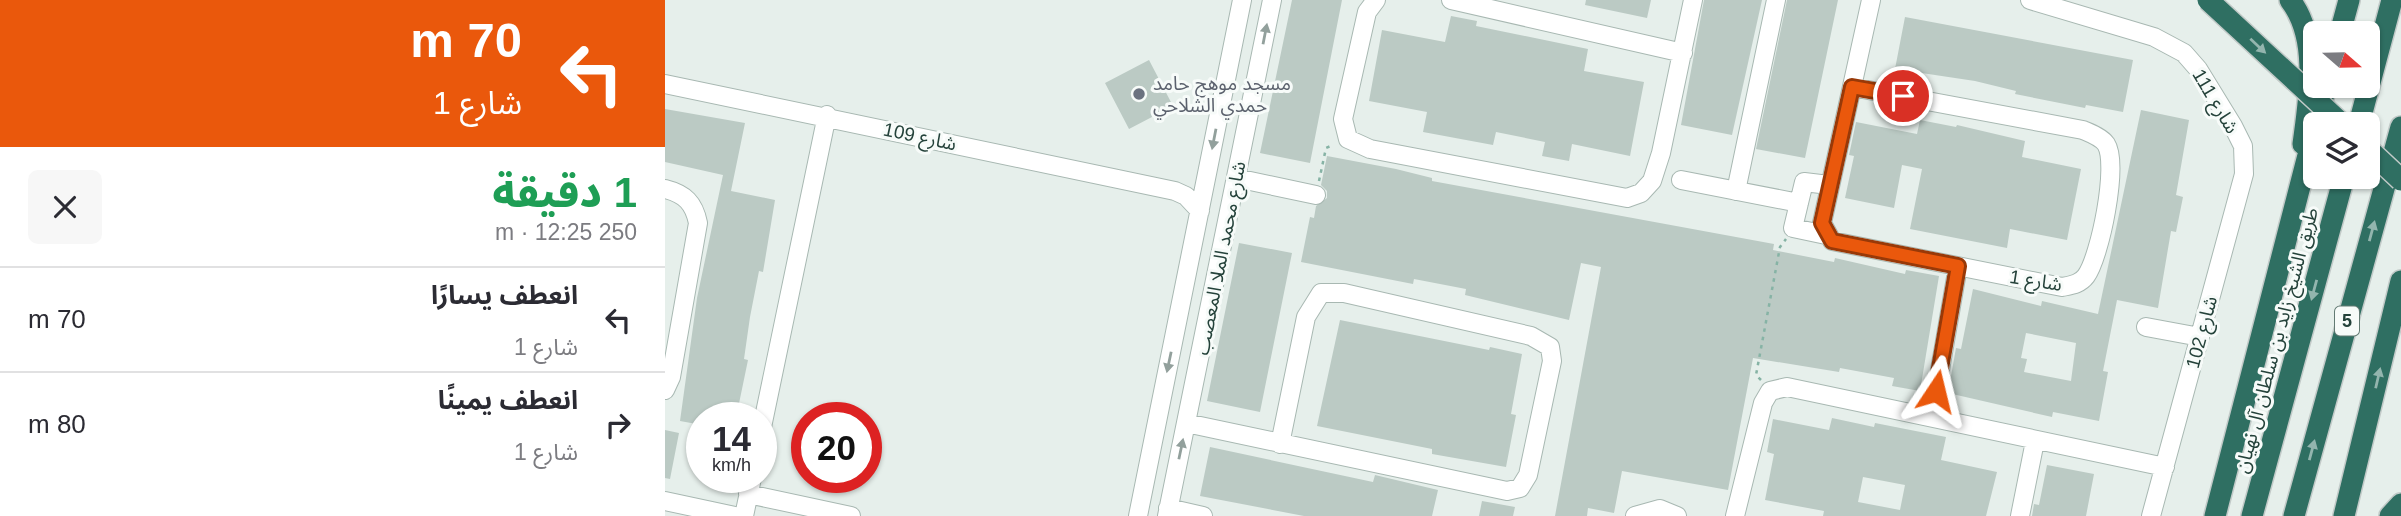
<!DOCTYPE html>
<html lang="ar">
<head>
<meta charset="utf-8">
<style>
  :root { --surface:#fff; --page:#f7f7f7; --text:#2b2b33; --muted:#7c7c81; --line:#e1e1e2 }
  body { margin:0; font-family:Arial,"Noto Sans Arabic",sans-serif; background:var(--page); color:var(--text); direction:rtl; height:100vh; display:flex; flex-direction:column; font-size:26px; white-space:nowrap }
  * { box-sizing:border-box; margin:0 }
  p { font-size:23px; color:var(--muted) }
  .icon { flex:none; width:38px; height:38px; fill:none; stroke:currentColor; stroke-width:2; stroke-linecap:round; stroke-linejoin:round }
  .map { position:relative; flex:1; overflow:hidden; direction:ltr }
  .side { display:flex; flex-direction:column; background:var(--surface); width:665px }
  .side>* { flex:none }
  .hud { background:#ea580c; color:#fff; overflow:hidden }
  .needle { width:46px; rotate:110deg }
  .tools { position:absolute; left:1638px; top:21px; display:grid; gap:14px }
  .tools a { display:grid; place-items:center; width:77px; height:77px; border-radius:10px; background:var(--surface); box-shadow:0 2px 5px #0004; font-size:35px }
  .speed { position:absolute; left:21px; top:402px; display:flex; gap:14px; font-size:35px; font-weight:700; text-align:center }
  .speed>* { display:grid; place-content:center; width:91px; height:91px; border-radius:50%; background:var(--surface); box-shadow:0 2px 5px #0004; line-height:1 }
  .speed small { font-size:18px; font-weight:400 }
  .speed .limit { border:10px solid #d22; background:#fff; color:#111 }
  .pin { position:absolute; display:grid; place-items:center; width:60px; height:60px; color:#fff; margin:-30px; border:4px solid #fff; border-radius:50%; box-shadow:0 2px 7px #0007 }
  .me { position:absolute; width:77px; margin:-38px; rotate:10deg; stroke-linejoin:round; filter:drop-shadow(0 0 5px #0008) }
  .turn { display:flex; align-items:center; gap:24px; height:147px; padding:0 28px; font-size:32px }
  .turn .icon { width:91px; height:91px; stroke-width:2.5 }
  .turn b { display:block; font-size:49px; line-height:60px }
  .round { display:grid; place-items:center; flex:none; width:74px; height:74px; border-radius:10px; background:var(--page) }
  .summary { display:flex; align-items:center; justify-content:space-between; height:119px; padding:0 28px }
  h1 { font-size:42px; font-weight:800; line-height:52px; color:#1e9e55 }
  ul { padding:0; list-style:none }
  li { display:flex; align-items:center; gap:21px; height:105px; padding:0 28px; border-top:2px solid var(--line) }
  li div { flex:1 }
  li b { display:block; font-size:26px }
  li em { font-style:normal }
  main { display:flex; flex:1; min-height:0 }
  .map>svg:first-child { display:block }
  .building { fill:#bbcac4; fill-rule:evenodd }
  .lines { fill:none; stroke-linecap:round; stroke-linejoin:round }
  .minor-casing { stroke:#a8b8b2; stroke-width:20 }
  .highway-casing { stroke:#c2cac8; stroke-width:24 }
  .path { stroke:#86b3a5; stroke-width:2.5; stroke-dasharray:3.5 5; stroke-linecap:butt }
  .minor { stroke:#fff; stroke-width:18 }
  .highway { stroke:#2f6f62; stroke-width:21 }
  .highway-bridge-casing { stroke:#c2cac8; stroke-width:24; stroke-linecap:butt }
  .highway-bridge { stroke:#2f6f62; stroke-width:21 }
  .oneway { fill:#92a09c }
  .oneway2 { fill:#93b5ae }
  .route-casing { stroke:#983908; stroke-width:18 }
  .route { stroke:#ea580c; stroke-width:12 }
  .worship-dot { fill:#6b7280; stroke:#f7fbf9; stroke-width:2.5 }
  .labels { text-anchor:middle; stroke-width:6; stroke-linejoin:round; paint-order:stroke }
  .shield { fill:#f7fbf9; stroke:#637a73; stroke-width:2 }
  .shield-label { font-size:18px; font-weight:bold; fill:#24423a }
  .worship-label { font-size:19px; fill:#5b616d; stroke:#f7fbf9; text-anchor:start }
  .street-label { font-size:19px; fill:#24423a; stroke:#f7fbf9 }
</style>
</head>
<body>
<main>
<div class="map">
<svg width="1736" height="516" viewBox="0 0 1736 516">
  <rect width="100%" height="100%" fill="#e6efeb"/>
  <path class="building" d="M627,0H677L645,163L595,153Z
    M921,0H986L982,18L920,5Z
    M1039,0H1097L1067,135L1016,125Z
    M1122,0H1173L1140,158L1091,149Z
    M786,16L812,21L811,26L923,49L919,71L979,82L965,156L907,144L904,161L877,156L880,142L831,132L828,145L758,132L762,112L704,101L717,30L780,42Z
    M1240,17L1468,60L1458,112L1421,105L1420,108L1350,94L1351,91L1310,81L1230,69Z
    M484,60L508,106L464,129L440,83Z
    M0,109L80,123L66,191L110,200L98,272L94,271L85,317L79,359L83,360L71,418H37V425L15,421L32,298L58,175L0,162Z
    M1476,110L1524,120L1511,195L1518,197L1511,232L1506,231L1493,308L1452,300L1438,371L1443,372L1434,421L1388,412L1387,417L1283,393L1291,348L1296,349L1308,289L1376,306L1377,301L1433,314ZM1361,333L1411,343L1406,381L1359,372L1362,359L1356,358Z
    M1255,120L1291,127L1292,125L1360,141L1357,157L1416,169L1402,240L1345,229L1342,248L1245,229L1257,169L1237,165L1229,208L1180,198L1189,156L1184,155L1191,122L1252,134Z
    M662,156L731,169L767,178V181L1109,244L1108,250L1169,262L1170,258L1240,274L1241,270L1274,276L1255,391L1227,386L1229,378L1175,368L1174,372L1088,358L1063,490L957,471L949,513L923,508L922,516H890L936,267L916,263L904,320L800,295L801,289L749,279L748,284L636,262L645,217L649,218L651,206L662,198V191L656,185Z
    M574,243L627,253L595,412L542,401Z
    M675,320L824,350L825,347L857,354L846,414L851,415L841,467L767,454V449L652,426Z
    M1167,418L1209,427L1210,423L1281,437L1276,460L1332,472L1321,516H1158L1159,511L1100,500L1109,454L1102,452L1108,419L1164,430ZM1198,477L1240,485L1235,510L1193,502Z
    M0,430L14,433L5,479L0,478Z
    M545,447L708,482L710,475L773,490L767,516H639L535,496Z
    M1382,465L1429,474L1421,516H1367L1369,504L1374,505Z
    M817,501L850,507L848,516H814Z"/>
  <g class="lines">
    <g class="minor-casing">
      <path id="minor" d="M711,0L702,12L678,119L683,139L705,149L962,198L976,193L987,181L996,153L1028,0
        M786,0L1018,53
        M1365,0L1489,37L1519,53L1533,69L1568,126L1578,146L1579,174L1486,516
        M0,84L510,191L521,196L535,211
        M1187,87L1418,130C1425,133 1436,137 1441,144C1454,164 1435,257 1421,276C1415,284 1407,285 1397,287L1167,241L1157,223L1206,0
        M571,178L651,195
        M1016,180L1134,203
        M0,189C20,194 29,203 33,223L6,377L0,390
        M1071,191L1111,0
        M1161,235L1128,228L1139,182L1164,185
        M1481,327L1535,337
        M1267,416L1293,266
        M521,423L842,491L855,488L863,475L887,361L885,347L866,336L679,293H656L641,317L615,444
        M96,432L162,115
        M83,494L186,516
        M0,501L70,516
        M503,508L538,516
        M79,516L87,478
        M473,516L577,0
        M502,516L607,0
        M970,516L995,509L1012,516
        M1070,516L1098,403L1105,391L1122,387L1500,467
        M1355,516L1370,441"/>
    </g>
    <g class="highway-casing">
      <path id="highway" d="M1625,0C1655,39 1644,99 1638,144
        M1675,33L1684,0
        M1652,121L1661,86
        M1694,124L1727,0
        M1550,516L1650,128
        M1587,516L1679,177
        M1629,516L1736,127
        M1679,516L1736,281
        M1725,516L1736,504"/>
    </g>
    <path class="path" d="M654,181L661,148L668,145
      M1096,380L1091,375L1115,247L1121,239"/>
    <use href="#minor" class="minor"/>
    <use href="#highway" class="highway"/>
    <g class="highway-bridge-casing">
      <path id="highway-bridge" d="M1543,0L1677,124
        M1703,149L1736,180"/>
    </g>
    <use href="#highway-bridge" class="highway-bridge"/>
  </g>
  <defs><path id="oneway-solid" d="M-6-.8H1V-3.2L6.5 0L1 3.2V.8H-6Z" transform="scale(1.75)"/></defs>
  <g class="oneway">
    <use href="#oneway-solid" transform="translate(600 34) rotate(-79)"/>
    <use href="#oneway-solid" transform="translate(549 139) rotate(101)"/>
    <use href="#oneway-solid" transform="translate(504 362) rotate(102)"/>
    <use href="#oneway-solid" transform="translate(516 449) rotate(-78)"/>
  </g>
  <g class="oneway2">
    <use href="#oneway-solid" transform="translate(1593 46) rotate(43)"/>
    <use href="#oneway-solid" transform="translate(1707 231) rotate(-75)"/>
    <use href="#oneway-solid" transform="translate(1649 290) rotate(105)"/>
    <use href="#oneway-solid" transform="translate(1713 378) rotate(-77)"/>
    <use href="#oneway-solid" transform="translate(1647 450) rotate(-75)"/>
  </g>
  <g class="lines">
    <g class="route-casing">
      <path id="route" d="M1238,96L1187,87L1157,223L1167,241L1293,266L1271,391"/>
    </g>
    <use href="#route" class="route"/>
  </g>
  <circle class="worship-dot" cx="474" cy="94" r="7"/>
  <g class="labels">
    <rect class="shield" x="1670" y="306.5" width="24" height="29" rx="5"/>
    <g class="shield-label">
      <text x="1682" y="327">5</text>
    </g>
    <g class="worship-label">
      <text x="488" y="90">مسجد موهج حامد<tspan x="488" dy="22">حمدي الشلاحي</tspan></text>
    </g>
    <g class="street-label">
      <text transform="translate(1551 101) rotate(59)" y="7">شارع 111</text>
      <text transform="translate(255 136) rotate(12)" y="7">شارع 109</text>
      <text transform="translate(555 258) rotate(-79)" y="7">شارع محمد الملا المعصب</text>
      <text transform="translate(1371 280) rotate(9)" y="7">شارع 1</text>
      <text transform="translate(1536 332) rotate(-75)" y="7">شارع 102</text>
      <text transform="translate(1611 340) rotate(-75)" y="7">طريق الشيخ زايد بن سلطان آل نهيان</text>
    </g>
  </g>
</svg>
<div class="tools">
<a><svg class="needle" viewBox="-14 -14 28 28"><path d="M0-13l5 13h-10z" fill="#e53935"/><path d="M0 13l5-13h-10z" fill="#7c7c81"/></svg></a>
<a><svg class="icon" aria-label="layers" viewBox="0 0 24 24"><path d="M12 4l9 5-9 5-9-5zM3 14l9 5 9-5"/></svg></a>
</div>
<div class="speed"><div>14<small>km/h</small></div><div class="limit">20</div></div>
<div class="pin" style="left:1238px;top:96px;background:#d93025"><svg class="icon" aria-label="arrive" viewBox="0 0 24 24"><path d="M6 21V4h12l-3 4 3 4H6"/></svg></div>
<svg class="me" style="left:1271px;top:391px" viewBox="-20 -20 40 40"><path d="M0-17L14 15 0 8-14 15z" fill="#ea580c" stroke="#fff" stroke-width="4"/></svg>
</div>
<section class="side">
<div class="hud">
<div class="turn"><svg class="icon" aria-label="left" viewBox="0 0 24 24"><path d="M17 20v-9H6M10 6l-5 5 5 5"/></svg><div><b>70 m</b>شارع 1</div></div>
</div>
<div class="summary"><div><h1>1 دقيقة</h1><p>250 m · 12:25</p></div><a class="round"><svg class="icon" aria-label="close" viewBox="0 0 24 24"><path d="M6 6l12 12M18 6L6 18"/></svg></a></div>
<ul>
<li><svg class="icon" aria-label="left" viewBox="0 0 24 24"><path d="M17 20v-9H6M10 6l-5 5 5 5"/></svg><div><b>انعطف يسارًا</b><p>شارع 1</p></div><em>70 m</em></li>
<li><svg class="icon" aria-label="right" viewBox="0 0 24 24"><path d="M7 20v-9h11M14 6l5 5-5 5"/></svg><div><b>انعطف يمينًا</b><p>شارع 1</p></div><em>80 m</em></li>
</ul>
</section>
</main>
</body>
</html>
